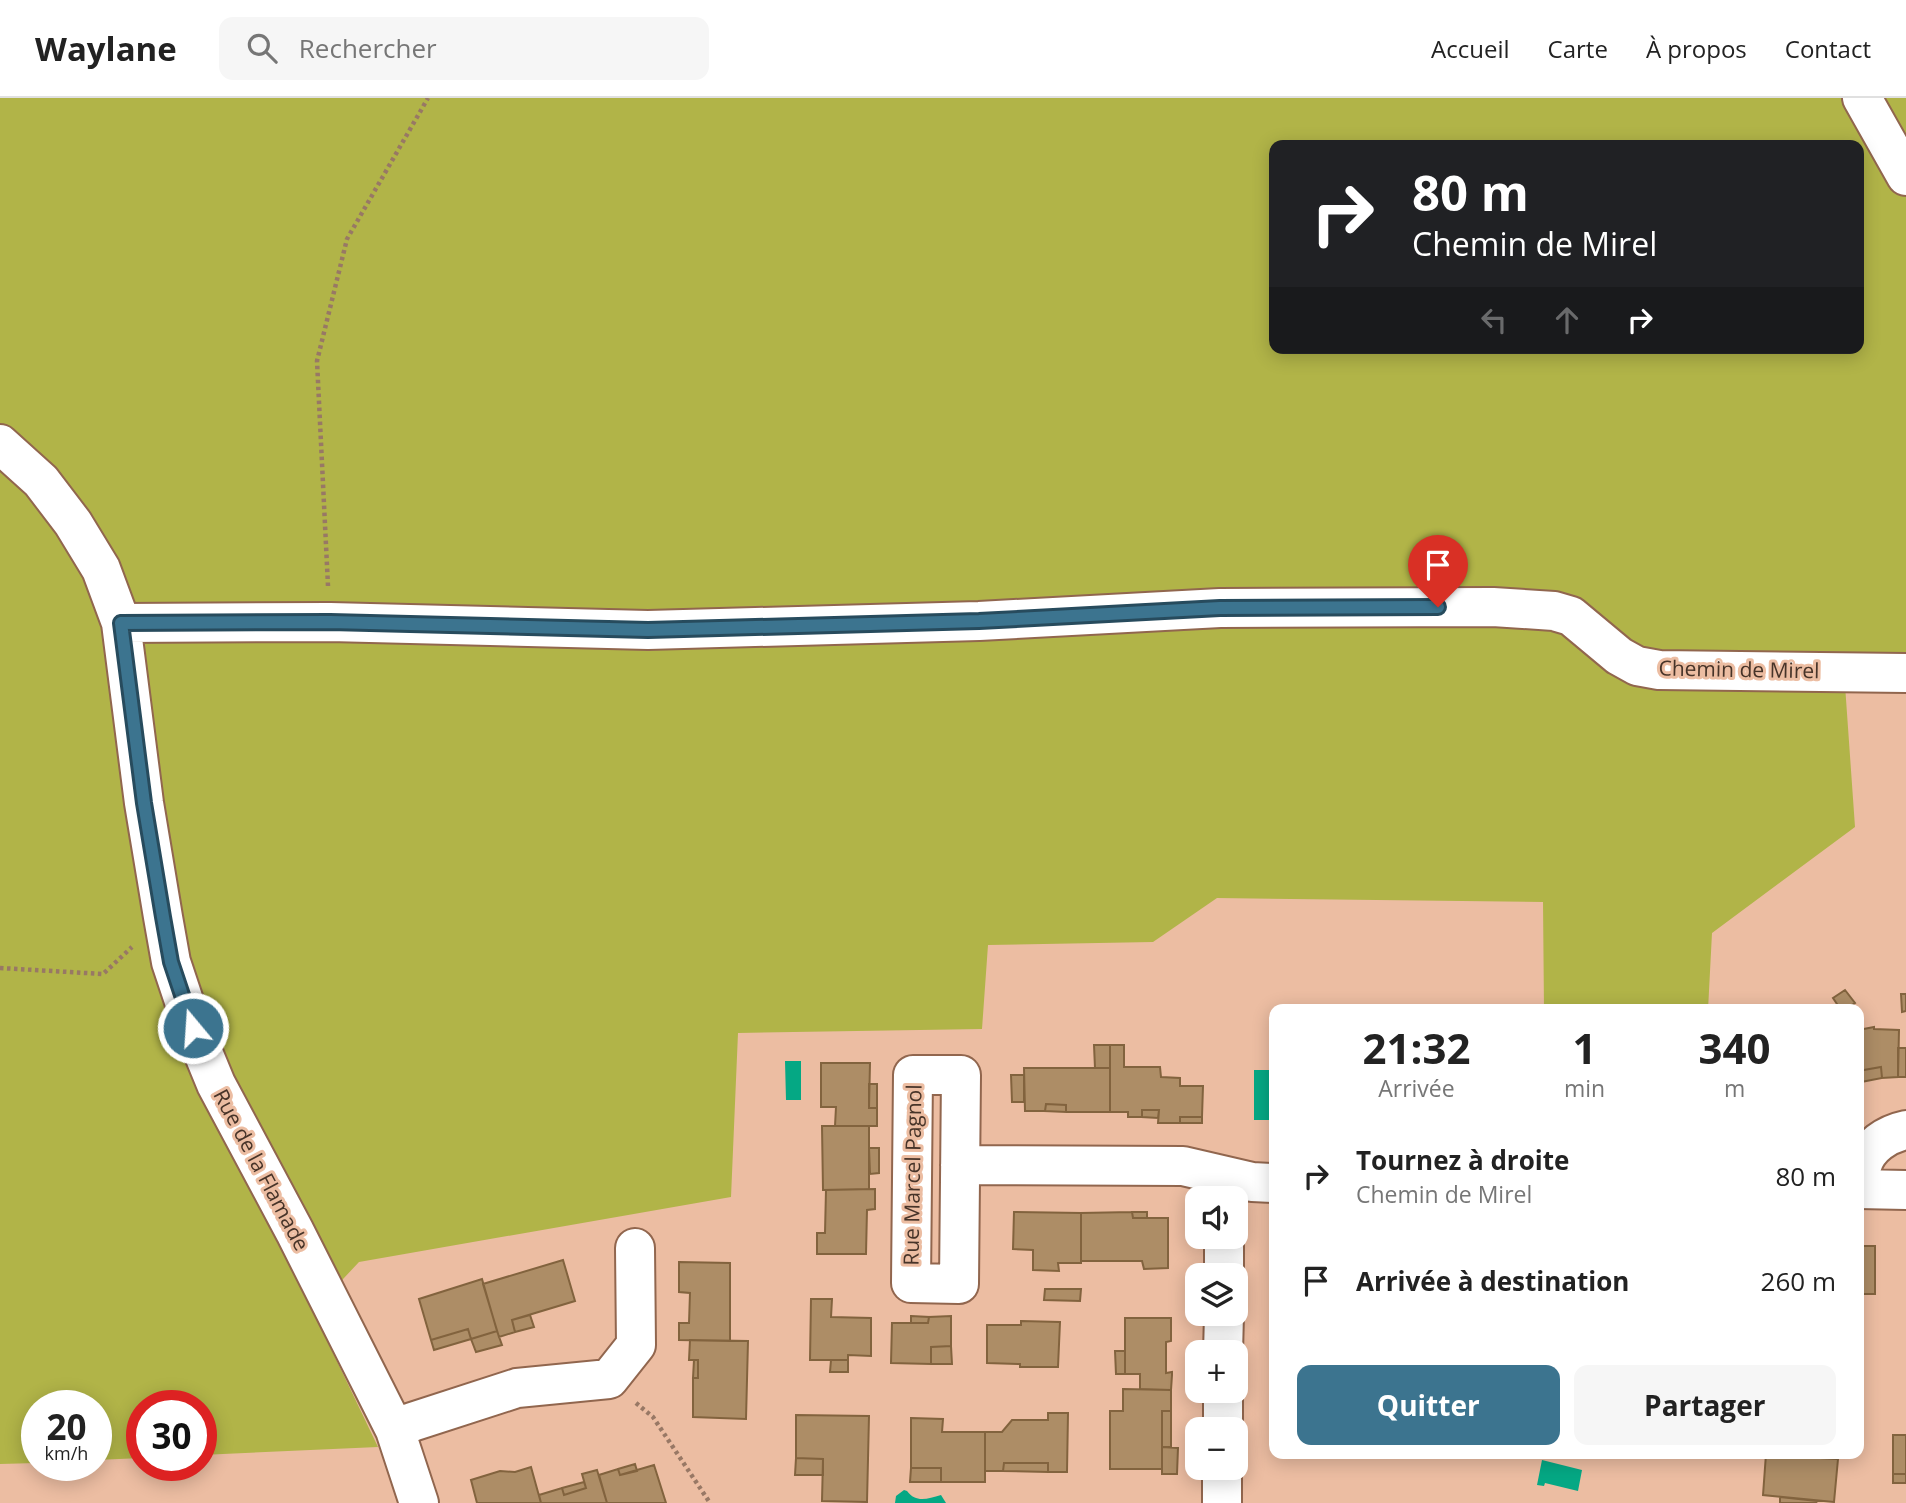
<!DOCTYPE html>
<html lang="fr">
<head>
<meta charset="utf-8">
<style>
  :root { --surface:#fff; --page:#f6f6f6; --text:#222; --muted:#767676; --line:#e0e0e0; --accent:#3c748f }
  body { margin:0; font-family:"Open Sans",sans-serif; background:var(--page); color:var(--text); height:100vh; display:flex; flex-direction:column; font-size:26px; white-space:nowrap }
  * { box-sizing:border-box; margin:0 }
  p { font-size:23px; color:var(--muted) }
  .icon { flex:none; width:38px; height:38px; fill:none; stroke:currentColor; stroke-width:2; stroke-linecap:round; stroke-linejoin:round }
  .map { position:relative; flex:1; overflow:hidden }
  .sheet { position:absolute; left:1269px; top:906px; width:595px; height:455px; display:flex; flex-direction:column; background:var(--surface); border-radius:14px; box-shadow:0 4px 18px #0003 }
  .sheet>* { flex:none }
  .banner { position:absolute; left:1269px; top:42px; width:595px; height:214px; border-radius:14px; box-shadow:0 4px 18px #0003; background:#202124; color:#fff; overflow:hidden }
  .controls { position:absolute; left:1185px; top:1088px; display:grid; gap:14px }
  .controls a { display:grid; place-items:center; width:63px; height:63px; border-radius:14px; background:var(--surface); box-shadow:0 4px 18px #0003; font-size:35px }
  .speed { position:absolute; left:21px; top:1292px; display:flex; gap:14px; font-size:35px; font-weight:700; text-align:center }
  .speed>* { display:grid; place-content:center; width:91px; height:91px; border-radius:50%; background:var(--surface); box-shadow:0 4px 18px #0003; line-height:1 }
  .speed small { font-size:18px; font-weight:400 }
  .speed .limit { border:10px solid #d22; background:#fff; color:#111 }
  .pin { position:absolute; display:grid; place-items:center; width:60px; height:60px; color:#fff; margin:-72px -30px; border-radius:50% 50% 50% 0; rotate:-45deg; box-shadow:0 0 7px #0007 }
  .pin .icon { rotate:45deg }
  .me { position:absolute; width:77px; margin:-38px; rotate:342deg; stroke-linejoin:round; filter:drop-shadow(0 0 5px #0008) }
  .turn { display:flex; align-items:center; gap:24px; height:147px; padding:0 28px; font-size:32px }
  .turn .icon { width:91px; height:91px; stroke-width:2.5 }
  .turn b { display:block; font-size:49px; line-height:60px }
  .lanes { display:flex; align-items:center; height:66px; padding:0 28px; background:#0003; justify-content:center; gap:35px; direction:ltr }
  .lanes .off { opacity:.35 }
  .eta { display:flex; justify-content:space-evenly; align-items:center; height:119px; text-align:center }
  .eta b { font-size:42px; font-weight:700; line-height:49px }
  .cta { display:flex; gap:14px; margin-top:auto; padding:14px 28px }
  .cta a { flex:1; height:80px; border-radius:14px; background:var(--accent); color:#fff; font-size:28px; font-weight:700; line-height:80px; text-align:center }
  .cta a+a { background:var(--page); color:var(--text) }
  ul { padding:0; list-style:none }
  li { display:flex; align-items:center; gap:21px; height:105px; padding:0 28px }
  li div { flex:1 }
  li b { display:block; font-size:26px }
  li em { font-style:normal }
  header { display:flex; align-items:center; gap:42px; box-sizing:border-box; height:98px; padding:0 35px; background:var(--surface); border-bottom:2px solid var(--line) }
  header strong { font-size:33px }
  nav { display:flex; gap:38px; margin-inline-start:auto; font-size:24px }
  .search { width:490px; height:63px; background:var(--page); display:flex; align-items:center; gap:18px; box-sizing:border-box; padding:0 24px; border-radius:14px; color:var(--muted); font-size:26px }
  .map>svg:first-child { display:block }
  .green { fill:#b1b448; fill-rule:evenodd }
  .water { fill:#05a884 }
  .building { fill:#ad8d66; stroke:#82633e; stroke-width:2 }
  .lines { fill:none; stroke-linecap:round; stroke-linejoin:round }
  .minor-casing { stroke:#91664e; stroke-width:42 }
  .path { stroke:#987865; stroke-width:4.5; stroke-dasharray:3.5 3.5; stroke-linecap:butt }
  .minor { stroke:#fff; stroke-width:38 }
  .route-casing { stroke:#274b5d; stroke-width:18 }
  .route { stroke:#3c748f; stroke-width:12 }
  .labels { text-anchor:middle; stroke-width:6; stroke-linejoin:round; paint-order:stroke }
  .street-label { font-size:21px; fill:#473429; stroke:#ecbda2 }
</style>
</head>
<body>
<header>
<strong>Waylane</strong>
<div class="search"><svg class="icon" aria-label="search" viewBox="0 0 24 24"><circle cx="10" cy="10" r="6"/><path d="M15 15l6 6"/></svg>Rechercher</div>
<nav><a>Accueil</a><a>Carte</a><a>À propos</a><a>Contact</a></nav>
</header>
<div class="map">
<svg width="1906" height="1405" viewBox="0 0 1906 1405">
  <rect width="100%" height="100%" fill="#ecbda2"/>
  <path class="green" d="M0,0H1906V586L1845,587L1855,729L1712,835L1708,912H1544L1543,804L1217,800L1153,844L988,847L982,931L738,935L731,1099L359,1164L313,1213L378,1349L201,1357V1307H142V1360L96,1362V1307H37V1365L0,1366ZM1274,47H1858V250H1274Z"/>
  <path class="water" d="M785,963H801V1002H786Z
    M1254,972H1274V1022H1254Z
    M1542,1362L1582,1372L1578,1393L1545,1385L1544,1388L1537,1387Z
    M904,1392L907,1393C916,1405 927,1401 941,1397L946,1405H895L896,1398Z"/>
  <path class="building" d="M1845,892L1855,905L1844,912H1841L1833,900Z
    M1901,896H1906V913L1902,914Z
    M1874,929V931L1899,932L1898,979L1882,980L1881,969L1858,973V932Z
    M1094,947H1110V970H1095Z
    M1110,947H1124V969H1160L1161,979L1180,980V988H1203L1202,1019H1180V1025H1158L1159,1012H1142V1019H1128V1014H1110Z
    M1898,950H1906V979H1898Z
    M821,965H870L869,1010H877V1028H835L836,1009H821Z
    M1881,969L1882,980L1861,984L1858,973Z
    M1024,970H1110V1014H1066V1007L1046,1006L1045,1013H1025Z
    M1011,977H1024V1004H1012Z
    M869,986H877V1010H869Z
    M1046,1006L1066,1007V1014L1045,1013Z
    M1142,1012H1159L1158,1020L1142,1019Z
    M1180,1019H1202V1025H1180Z
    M822,1028H869V1091L823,1092Z
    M869,1050H879V1075L870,1076Z
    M875,1091V1111L867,1112L866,1156H817V1135H825L826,1092Z
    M1014,1114L1081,1115V1165H1058L1059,1173L1033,1172V1152L1013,1151Z
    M1132,1114H1147V1120H1133Z
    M1132,1114L1133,1120H1168V1170L1144,1171L1142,1163H1081V1115Z
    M1858,1148H1875V1196H1858Z
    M563,1162L575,1203L512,1222L515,1234L499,1239L483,1186Z
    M679,1164L730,1165V1243L679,1242V1225H689L690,1195L679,1194Z
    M482,1181L497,1233L471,1241L468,1231L431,1242L419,1201Z
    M1045,1191H1081L1080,1203L1044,1202Z
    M811,1201H832L831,1219L871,1220V1258L848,1257V1262H810Z
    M530,1217L534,1229L515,1234L512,1222Z
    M911,1218L929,1219L928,1225H911Z
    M951,1218V1248L931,1249V1266L891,1265L892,1225H928L929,1219Z
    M1125,1220H1171V1243L1166,1244V1275L1172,1274V1277L1171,1292L1140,1291V1276H1125Z
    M1021,1223L1060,1224L1058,1269H1020V1266L987,1265V1227H1021Z
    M468,1231L471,1241L434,1252L431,1242Z
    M497,1233L502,1247L476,1254L471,1241Z
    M690,1242L748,1243L746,1321L693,1319V1280H698V1262H689Z
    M951,1248L952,1266H931V1249Z
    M1115,1253H1125V1276H1116Z
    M694,1262H698V1280H693Z
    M831,1262H848V1274H830Z
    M1123,1291L1171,1292V1313H1162V1371H1110V1313H1123Z
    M1162,1313H1171V1349H1162Z
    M1048,1315H1068L1067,1374H1048V1365H1004L1003,1373H985V1334H1002L1012,1322H1048Z
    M796,1317L869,1318L867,1404L822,1403L823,1361L796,1360Z
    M911,1320L943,1321L942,1334H985V1384H941V1370H911Z
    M1893,1337H1906V1376H1893Z
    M1162,1349L1178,1350L1177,1376H1162Z
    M1766,1356H1821V1360L1838,1361L1834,1404L1763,1397Z
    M796,1360L823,1361V1377H795Z
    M1004,1365H1048V1374L1003,1373Z
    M635,1366L637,1373L620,1377L618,1371Z
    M654,1367L666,1405H607L599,1377L618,1371L620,1377Z
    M531,1369L541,1405H477L471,1382L500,1373L515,1374Z
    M911,1370H941V1384H910Z
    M597,1372L607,1405H541L539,1397L562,1390L564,1397L586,1390L582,1376Z
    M1893,1376H1906V1385H1893Z
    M584,1384L586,1390L564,1397L562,1390Z
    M1780,1399L1817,1403L1816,1405H1780Z"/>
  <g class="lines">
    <g class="minor-casing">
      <path id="minor" d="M1862,0L1906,78
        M0,346L41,383L73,425L101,471L121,525L144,705L163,819L171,864L193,930L216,986L295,1134L395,1332L419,1405
        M121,525L330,524L648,532L979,523L1220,510L1493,509L1554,513L1571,518L1619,558L1637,568L1659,572L1906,575
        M913,977H961L959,1186L911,1185Z
        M960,1067L1183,1068L1252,1084L1274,1085
        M1858,1091L1906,1092
        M1862,1091C1862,1084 1860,1074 1862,1068C1868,1048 1887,1036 1906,1032
        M1224,1178V1139
        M1223,1255L1224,1216
        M395,1332L412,1324L517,1290L609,1281L636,1247L635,1150
        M1223,1332V1293
        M1222,1405V1370"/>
    </g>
    <path class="path" d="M328,488L317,263L347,141L428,0
      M0,870L103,876L132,849
      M636,1305L653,1319L710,1405"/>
    <use href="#minor" class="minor"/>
  </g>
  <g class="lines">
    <g class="route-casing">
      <path id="route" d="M193,930L171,864L163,819L144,705L121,525L330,524L648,532L979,523L1220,510L1438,509"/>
    </g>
    <use href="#route" class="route"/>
  </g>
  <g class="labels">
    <g class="street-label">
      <text transform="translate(1739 572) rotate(1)" y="7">Chemin de Mirel</text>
      <text transform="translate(261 1072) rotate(62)" y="7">Rue de la Flamade</text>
      <text transform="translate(913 1077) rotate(-89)" y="7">Rue Marcel Pagnol</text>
    </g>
  </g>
</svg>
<div class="controls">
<a><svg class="icon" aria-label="sound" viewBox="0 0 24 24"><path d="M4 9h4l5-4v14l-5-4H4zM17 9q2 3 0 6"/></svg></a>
<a><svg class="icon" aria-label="layers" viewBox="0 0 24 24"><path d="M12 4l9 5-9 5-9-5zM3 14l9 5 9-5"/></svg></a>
<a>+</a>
<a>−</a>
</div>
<div class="speed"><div>20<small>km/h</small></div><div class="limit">30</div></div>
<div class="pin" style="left:1438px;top:509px;background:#d93025"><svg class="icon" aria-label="arrive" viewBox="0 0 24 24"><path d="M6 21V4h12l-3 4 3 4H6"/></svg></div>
<svg class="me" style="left:193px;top:930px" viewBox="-20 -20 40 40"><circle r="17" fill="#3c748f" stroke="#fff" stroke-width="3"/><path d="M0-11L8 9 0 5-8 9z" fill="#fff"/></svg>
<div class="banner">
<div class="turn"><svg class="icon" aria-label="right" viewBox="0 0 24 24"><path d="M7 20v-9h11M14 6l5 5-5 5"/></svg><div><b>80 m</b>Chemin de Mirel</div></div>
<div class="lanes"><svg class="icon off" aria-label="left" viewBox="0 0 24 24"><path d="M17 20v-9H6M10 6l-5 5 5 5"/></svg><svg class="icon off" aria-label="ahead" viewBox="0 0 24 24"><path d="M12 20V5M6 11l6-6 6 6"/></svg><svg class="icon" aria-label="right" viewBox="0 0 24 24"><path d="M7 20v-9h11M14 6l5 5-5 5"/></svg></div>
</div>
<section class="sheet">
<div class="eta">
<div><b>21:32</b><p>Arrivée</p></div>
<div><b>1</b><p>min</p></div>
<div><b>340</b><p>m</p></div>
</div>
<ul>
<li><svg class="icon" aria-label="right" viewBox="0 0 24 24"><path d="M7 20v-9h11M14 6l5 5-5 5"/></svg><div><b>Tournez à droite</b><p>Chemin de Mirel</p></div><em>80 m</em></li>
<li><svg class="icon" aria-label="arrive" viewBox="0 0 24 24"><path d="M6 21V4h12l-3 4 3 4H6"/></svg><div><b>Arrivée à destination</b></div><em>260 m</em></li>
</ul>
<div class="cta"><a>Quitter</a><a>Partager</a></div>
</section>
</div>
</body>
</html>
